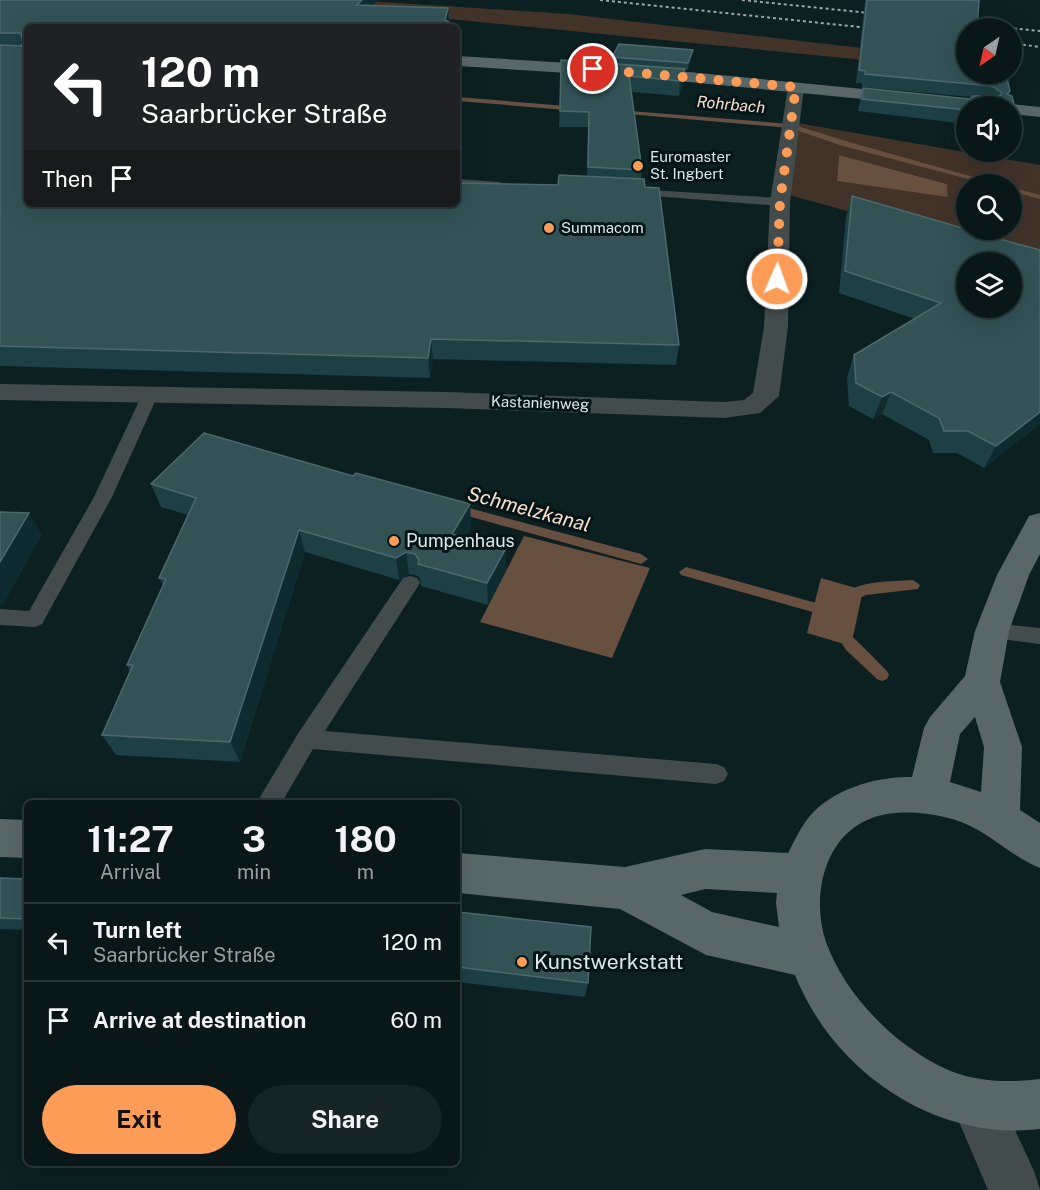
<!DOCTYPE html>
<html lang="en">
<head>
<meta charset="utf-8">
<style>
  :root { --surface:#091719; --page:#172426; --text:#f1f3f6; --muted:#999fa2; --line:#293638; --accent:#fd9c56 }
  body { margin:0; font-family:"Public Sans",sans-serif; background:var(--page); color:var(--text); height:100vh; display:flex; flex-direction:column; font-size:22px; white-space:nowrap }
  * { box-sizing:border-box; margin:0 }
  p { font-size:20px; color:var(--muted) }
  .icon { flex:none; width:33px; height:33px; fill:none; stroke:currentColor; stroke-width:2; stroke-linecap:round; stroke-linejoin:round }
  .map { position:relative; flex:1; overflow:hidden }
  .side { position:absolute; left:24px; top:800px; width:436px; height:366px; display:flex; flex-direction:column; background:var(--surface); border-radius:9px; box-shadow:0 6px 24px #0002,0 0 0 2px var(--line) }
  .side>* { flex:none }
  .top-card { position:absolute; left:24px; top:24px; width:436px; height:183px; border-radius:9px; box-shadow:0 6px 24px #0002,0 0 0 2px var(--line); background:#202124; color:#fff; overflow:hidden }
  .needle { width:39px; rotate:214deg }
  .buttons { position:absolute; left:956px; top:18px; display:grid; gap:12px }
  .buttons a { display:grid; place-items:center; width:66px; height:66px; border-radius:50%; background:var(--surface); box-shadow:0 6px 24px #0002,0 0 0 2px var(--line); font-size:30px }
  .pin { position:absolute; display:grid; place-items:center; width:51px; height:51px; color:#fff; margin:-26px; border:3px solid #fff; border-radius:50%; box-shadow:0 2px 6px #0007 }
  .me { position:absolute; width:66px; margin:-33px; rotate:2deg; stroke-linejoin:round; filter:drop-shadow(0 0 4px #0008) }
  .turn { display:flex; align-items:center; gap:21px; height:126px; padding:0 18px; font-size:27px }
  .turn .icon { width:78px; height:78px; stroke-width:2.5 }
  .turn b { display:block; font-size:42px; line-height:51px }
  .then { display:flex; align-items:center; height:57px; padding:0 18px; background:#0003; gap:12px; font-size:22px }
  .eta { display:flex; justify-content:space-evenly; align-items:center; height:102px; text-align:center }
  .eta b { font-size:36px; font-weight:700; line-height:42px }
  .primary-button { display:flex; gap:12px; margin-top:auto; padding:12px 18px }
  .primary-button a { flex:1; height:69px; border-radius:36px; background:var(--accent); color:#111; font-size:24px; font-weight:700; line-height:69px; text-align:center }
  .primary-button a+a { background:var(--page); color:var(--text) }
  ul { padding:0; list-style:none }
  li { display:flex; align-items:center; gap:18px; height:78px; padding:0 18px; border-top:2px solid var(--line) }
  li div { flex:1 }
  li b { display:block; font-size:22px }
  li em { font-style:normal }
  .map>svg:first-child { display:block }
  .green { fill:#423329; fill-rule:evenodd }
  .water { fill:#685040 }
  .lines { fill:none; stroke-linecap:round; stroke-linejoin:round }
  .stream { fill:#685040; fill-rule:evenodd }
  .lane { fill:#434c4d; fill-rule:evenodd }
  .street { fill:#434c4d; fill-rule:evenodd }
  .secondary { fill:#5a6769; fill-rule:evenodd }
  .rail { stroke:#9ca9ab; stroke-width:2; stroke-dasharray:3 3; stroke-linecap:butt }
  .wall { fill:#1d4044 }
  .shaded-wall { fill:#0e2b2f }
  .building { fill:#325256; stroke:#4c696d; stroke-width:1.5; fill-rule:evenodd }
  .route { stroke:#fd9c56; stroke-width:10; stroke-dasharray:0 18 }
  .poi-dot { fill:#fd9c56; stroke:#041518; stroke-width:2 }
  .labels { text-anchor:middle; stroke-width:6; stroke-linejoin:round; paint-order:stroke }
  .far-poi-label { font-size:15px; fill:#dce7e9; stroke:#041518; text-anchor:start }
  .far-street-label { font-size:15px; fill:#dce7e9; stroke:#041518 }
  .far-water-label { font-size:16px; font-style:italic; fill:#fcdeca; stroke:#041518 }
  .poi-label { font-size:18px; fill:#dce7e9; stroke:#041518; text-anchor:start }
  .water-label { font-size:20px; font-style:italic; fill:#fcdeca; stroke:#041518 }
  .near-poi-label { font-size:21px; fill:#dce7e9; stroke:#041518; text-anchor:start }
</style>
</head>
<body>
<div class="map">
<svg width="1040" height="1190" viewBox="0 0 1040 1190">
  <rect width="100%" height="100%" fill="#0c1f21"/>
  <path class="green" d="M352,0L568,14L966,60V70L459,20L339,12Z
    M792,122L1040,165V264L782,193ZM839,155L947,184L948,196L837,181ZM966,184H1011V230H966Z"/>
  <path class="water" d="M839,155L947,184L948,197L837,181Z
    M524,536L650,568L612,658L480,622Z
    M821,578L863,590L851,646L807,633Z"/>
  <g class="lines">
    <path class="stream" d="M458,97L578,107L581,109L578,111L458,101Z
      M618,110L791,124L849,142L998,184H987L843,146L790,128L616,113Z
      M1011,187L1040,195V199L1011,191Z
      M454,504L641,554L648,559L641,564L450,511L448,508L450,505Z
      M686,567L827,606L832,607L834,611L832,615L827,616L681,575L679,572Z
      M913,580L920,585L918,589L866,595L849,603L844,602L842,598C855,579 892,582 913,580Z
      M842,628C846,629 880,664 887,671L889,675L887,679L882,681L877,679L846,650L835,633L837,629Z"/>
    <path class="lane" d="M458,179L499,182L505,185L499,188L458,185Z
      M633,189L780,198L786,202L780,206L629,194V190Z
      M150,390L158,395L112,497L42,624L35,627L0,625V609L29,611L94,497L142,395Z
      M410,576L417,578L420,583L325,731L716,764L724,767L728,774L724,781L716,784L313,749L282,802H257L299,732L403,578Z
      M992,623L1040,628V644L985,637L982,631L985,625Z"/>
    <path class="street" d="M796,82L804,87L790,202L788,327L779,396L760,413L724,418L446,408L0,400V384L446,392L724,402L744,400L753,393L764,327L770,202L788,87Z
      M976,1078L994,1085L1034,1171L1040,1190H988L951,1103L958,1085Z"/>
    <path class="secondary" d="M458,56L647,68L987,101L995,106H966V109L647,78L458,66Z
      M1011,104L1040,107V117L1011,114V106H1004Z
      M1040,513V554L1029,575L1009,631L1000,682L1022,747L1020,810L1040,823V868C1005,854 986,826 944,817C922,812 894,810 872,818C823,836 811,898 826,942C845,995 895,1046 946,1069C974,1082 1009,1083 1040,1079V1129C935,1142 833,1071 795,975L706,955L620,909L458,893V853L625,867L705,849L788,853C794,841 801,827 809,817C832,789 877,776 912,777L924,728L930,717L965,676L975,631L997,575L1029,516ZM975,717L984,747L981,792L950,782L960,734ZM705,889L777,893L776,903L779,927L712,912L681,895Z
      M0,819L27,820V858L0,857Z"/>
    <path class="rail" d="M600,0L879,29
      M742,0L879,14
      M960,23L1040,31
      M1011,43L1040,47"/>
  </g>
  <path class="wall" d="M0,0H378L372,6L448,8L449,22L458,27L462,82H458V27H27V204H458V174H460L461,183L558,185L559,175L587,176L588,127H559L561,60L633,65L612,64V57L619,44L693,50L692,56L688,70L685,69L683,84L679,96L632,92L642,170L641,179H644L645,187L659,188L679,345L676,365L433,359L430,378L0,366Z
    M865,0H979L966,74L1010,91L1009,94L1017,116L1012,129H1011V106H966V124L858,111L860,101L863,88L970,99L971,97L862,87V83H856Z
    M852,196L1040,250V424L984,468L957,453H933L929,440L882,414L873,419L849,406L847,377L854,355L915,319L839,293L846,216Z
    M353,476L470,504L471,526L465,538L506,571L488,605L421,586L420,579L418,576L409,574L399,580L305,552L240,762L116,755L102,735L130,671L127,665L163,585L159,578L188,515L161,507L151,484Z
    M0,878L27,879V930L0,929Z
    M458,912L588,983L585,997L458,982Z"/>
  <path class="shaded-wall" d="M362,0H378L359,20L357,5Z
    M448,8L449,23L445,20Z
    M459,38L460,54L458,55V39Z
    M693,50L692,56L688,70V63Z
    M685,69L683,84L679,96L680,81Z
    M431,339L433,359L430,378L428,358Z
    M891,392L882,414L873,419L882,397Z
    M1040,412V424L984,468L996,446Z
    M470,504L471,526L454,556L452,534Z
    M29,513L42,535L2,607L0,604V562Z
    M299,530L305,552L240,762L230,742Z
    M506,548V571L488,605L487,583Z
    M406,552L409,574L399,580L396,558Z"/>
  <path class="building" d="M0,0H362L357,5L448,8L445,20L458,27L459,38L458,39V27H27V204H458V174H460L459,183L558,185L559,175L644,179L645,187L659,188L679,345L431,339L428,358L0,346V45L21,46L23,43L21,33H0Z
    M867,0H979L977,28H966V74H1006L1010,91L1007,94L1012,96L1017,116L1011,115V106H966V110L862,99L863,88L970,99L973,96H1000L1002,93L992,86L865,74L866,71L859,70Z
    M619,44L693,50L688,63L612,57Z
    M458,51L460,53L461,66H458Z
    M561,60L685,69L680,81L629,76L642,170L588,167L589,112L560,111Z
    M852,196L966,229V230L1040,250V412L996,446L968,431H944L939,418L891,392L882,397L856,383L854,355L941,303L845,271ZM966,262H1011V308H966Z
    M204,433L353,476L356,473L470,504L452,534L506,548L487,583L418,564L419,560L415,554L406,552L396,558L299,530L230,742L102,735L133,665H127L166,579L159,578L196,498L151,484Z
    M0,512L29,513L0,562Z
    M0,878L27,879V919L0,918Z
    M458,912L591,927L588,983L458,967Z"/>
  <g class="lines">
    <path class="route" d="M593,69L796,87L780,202L777,279"/>
  </g>
  <g class="poi-dot">
    <circle cx="638" cy="166" r="6"/>
    <circle cx="549" cy="228" r="6"/>
    <circle cx="394" cy="541" r="6"/>
    <circle cx="522" cy="962" r="6"/>
  </g>
  <g class="labels">
    <g class="far-poi-label">
      <text x="650" y="162">Euromaster<tspan x="650" dy="17">St. Ingbert</tspan></text>
      <text x="561" y="233">Summacom</text>
    </g>
    <g class="far-street-label">
      <text transform="translate(540 403) rotate(2)" y="5">Kastanienweg</text>
    </g>
    <g class="far-water-label">
      <text transform="translate(731 104) rotate(5)" y="6">Rohrbach</text>
    </g>
    <g class="poi-label">
      <text x="406" y="547">Pumpenhaus</text>
    </g>
    <g class="water-label">
      <text transform="translate(529 509) rotate(15)" y="7">Schmelzkanal</text>
    </g>
    <g class="near-poi-label">
      <text x="534" y="969">Kunstwerkstatt</text>
    </g>
  </g>
</svg>
<div class="buttons">
<a><svg class="needle" viewBox="-14 -14 28 28"><path d="M0-13l5 13h-10z" fill="#e53935"/><path d="M0 13l5-13h-10z" fill="#999fa2"/></svg></a>
<a><svg class="icon" aria-label="sound" viewBox="0 0 24 24"><path d="M4 9h4l5-4v14l-5-4H4zM17 9q2 3 0 6"/></svg></a>
<a><svg class="icon" aria-label="search" viewBox="0 0 24 24"><circle cx="10" cy="10" r="6"/><path d="M15 15l6 6"/></svg></a>
<a><svg class="icon" aria-label="layers" viewBox="0 0 24 24"><path d="M12 4l9 5-9 5-9-5zM3 14l9 5 9-5"/></svg></a>
</div>
<div class="pin" style="left:593px;top:69px;background:#d93025"><svg class="icon" aria-label="arrive" viewBox="0 0 24 24"><path d="M6 21V4h12l-3 4 3 4H6"/></svg></div>
<svg class="me" style="left:777px;top:279px" viewBox="-20 -20 40 40"><circle r="17" fill="#fd9c56" stroke="#fff" stroke-width="3"/><path d="M0-11L8 9 0 5-8 9z" fill="#fff"/></svg>
<div class="top-card">
<div class="turn"><svg class="icon" aria-label="left" viewBox="0 0 24 24"><path d="M17 20v-9H6M10 6l-5 5 5 5"/></svg><div><b>120 m</b>Saarbrücker Straße</div></div>
<div class="then">Then<svg class="icon" aria-label="arrive" viewBox="0 0 24 24"><path d="M6 21V4h12l-3 4 3 4H6"/></svg></div>
</div>
<section class="side">
<div class="eta">
<div><b>11:27</b><p>Arrival</p></div>
<div><b>3</b><p>min</p></div>
<div><b>180</b><p>m</p></div>
</div>
<ul>
<li><svg class="icon" aria-label="left" viewBox="0 0 24 24"><path d="M17 20v-9H6M10 6l-5 5 5 5"/></svg><div><b>Turn left</b><p>Saarbrücker Straße</p></div><em>120 m</em></li>
<li><svg class="icon" aria-label="arrive" viewBox="0 0 24 24"><path d="M6 21V4h12l-3 4 3 4H6"/></svg><div><b>Arrive at destination</b></div><em>60 m</em></li>
</ul>
<div class="primary-button"><a>Exit</a><a>Share</a></div>
</section>
</div>
</body>
</html>
